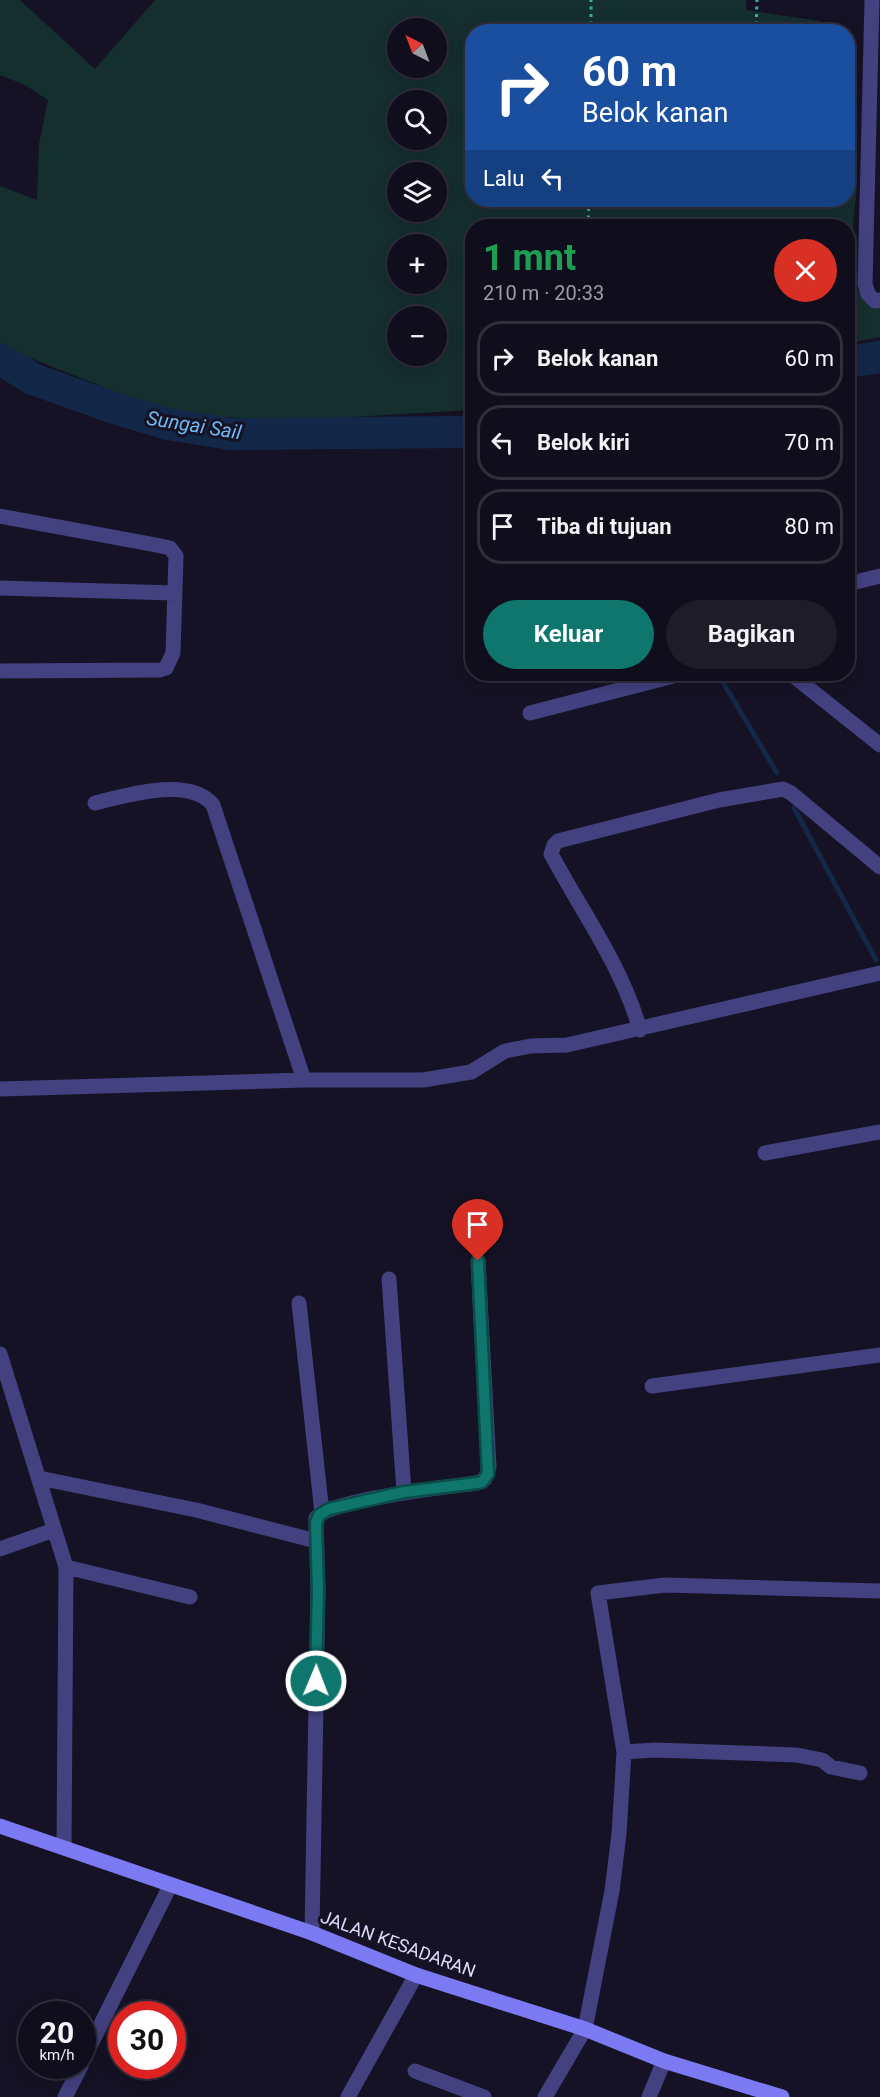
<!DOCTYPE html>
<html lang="id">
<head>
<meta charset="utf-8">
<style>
  :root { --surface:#100e1c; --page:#1e1c29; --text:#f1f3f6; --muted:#9c9ca3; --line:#302e3b; --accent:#0f766e }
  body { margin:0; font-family:Roboto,sans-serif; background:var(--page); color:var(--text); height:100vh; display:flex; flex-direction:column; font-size:22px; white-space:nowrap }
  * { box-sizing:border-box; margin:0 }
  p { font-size:20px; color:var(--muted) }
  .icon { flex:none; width:33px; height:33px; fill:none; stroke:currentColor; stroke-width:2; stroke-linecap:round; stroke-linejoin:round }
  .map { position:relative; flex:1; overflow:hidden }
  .details { position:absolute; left:465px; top:219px; width:390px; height:462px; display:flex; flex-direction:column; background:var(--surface); border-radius:24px; box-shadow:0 3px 15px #0003,0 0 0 2px var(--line) }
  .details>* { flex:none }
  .guide { position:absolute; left:465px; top:24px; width:390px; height:183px; border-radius:24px; box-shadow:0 3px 15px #0003,0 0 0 2px var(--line); background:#1a4fa0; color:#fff; overflow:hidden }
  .needle { width:39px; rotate:318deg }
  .fabs { position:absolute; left:387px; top:18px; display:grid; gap:12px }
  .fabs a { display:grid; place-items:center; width:60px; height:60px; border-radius:50%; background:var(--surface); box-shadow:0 3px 15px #0003,0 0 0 2px var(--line); font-size:30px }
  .speed { position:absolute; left:18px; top:2001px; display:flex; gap:12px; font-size:30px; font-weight:700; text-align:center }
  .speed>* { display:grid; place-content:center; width:78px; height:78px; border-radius:50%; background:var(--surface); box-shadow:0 3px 15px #0003,0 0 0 2px var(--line); line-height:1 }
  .speed small { font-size:15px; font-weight:400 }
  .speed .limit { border:9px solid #d22; background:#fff; color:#111 }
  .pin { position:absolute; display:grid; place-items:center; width:51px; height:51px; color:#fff; margin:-62px -26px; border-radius:50% 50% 50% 0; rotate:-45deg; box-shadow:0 0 6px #0007 }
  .pin .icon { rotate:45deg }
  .me { position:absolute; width:66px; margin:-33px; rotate:1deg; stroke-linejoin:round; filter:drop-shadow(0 0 4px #0008) }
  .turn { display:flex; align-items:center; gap:21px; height:126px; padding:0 18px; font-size:27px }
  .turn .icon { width:78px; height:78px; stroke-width:2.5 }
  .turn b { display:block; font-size:42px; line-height:51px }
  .then { display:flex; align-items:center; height:57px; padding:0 18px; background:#0003; gap:12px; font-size:22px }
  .round { display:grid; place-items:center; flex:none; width:63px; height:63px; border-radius:32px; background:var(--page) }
  .overview { display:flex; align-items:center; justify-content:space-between; height:102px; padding:0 18px }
  h1 { font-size:36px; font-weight:700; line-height:45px; color:#1e9e55 }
  .cta { display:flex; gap:12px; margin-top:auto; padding:12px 18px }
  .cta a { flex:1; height:69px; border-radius:36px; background:var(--accent); color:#fff; font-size:24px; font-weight:700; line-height:69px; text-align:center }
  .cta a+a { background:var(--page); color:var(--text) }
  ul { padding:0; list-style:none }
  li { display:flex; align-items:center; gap:18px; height:75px; margin:0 12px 9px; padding:0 6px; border:3px solid var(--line); border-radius:24px }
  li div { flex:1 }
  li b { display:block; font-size:22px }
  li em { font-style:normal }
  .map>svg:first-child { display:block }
  .green { fill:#152f2e; fill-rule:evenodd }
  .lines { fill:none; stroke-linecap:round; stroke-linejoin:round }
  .stream { stroke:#132848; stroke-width:5 }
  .river { stroke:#132848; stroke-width:32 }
  .path { stroke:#3baea6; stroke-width:3; stroke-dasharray:3 4.5; stroke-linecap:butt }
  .street { stroke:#434180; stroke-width:15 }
  .secondary { stroke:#7b7af2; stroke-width:15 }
  .route-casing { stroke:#0a4d48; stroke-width:15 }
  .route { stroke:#0f766e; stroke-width:10 }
  .labels { text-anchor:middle; stroke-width:6; stroke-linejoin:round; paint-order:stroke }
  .street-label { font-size:18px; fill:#dddafb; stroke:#151225 }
  .water-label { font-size:20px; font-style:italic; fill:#71b8f2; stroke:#151225 }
</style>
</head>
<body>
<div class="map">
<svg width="880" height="2097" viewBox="0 0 880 2097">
  <rect width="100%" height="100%" fill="#151225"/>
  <path class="green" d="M0,0H20L95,69L155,0H746V10L820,21L827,31L472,32V200H848V187L857,189C854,213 846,272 859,292C862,296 866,299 869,302H880V337L848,343V226H472V410L282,421L169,413L0,346V186L37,200L39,144L48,100L25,85L0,75ZM398,28H436V68H398ZM398,100H436V140H398ZM398,172H436V212H398ZM398,244H436V284H398ZM398,316H436V356H398Z"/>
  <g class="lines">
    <path class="stream" d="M718,674L777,773
      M794,808L876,960"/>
    <path class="river" d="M0,359L33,379L114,408L168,424L230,434L472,432
      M848,362L880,357"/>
    <path class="path" d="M591,32V0
      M756,32L757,0
      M588,226L589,200"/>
    <path class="street" d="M872,0L865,284L868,294L875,301L880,300
      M0,516L156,545L170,548L176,556L173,653L166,668L160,670L0,671
      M848,584L880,576
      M0,588L175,593
      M791,674L880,745
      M530,713L681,674
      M95,803C127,795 190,776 213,805L304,1080
      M640,1030C622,966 582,912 551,854L554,845L558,841L719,800L783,789L791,793L880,867
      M0,1089L304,1080H423L471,1072L505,1051L531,1046L567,1045L880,973
      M765,1153L880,1132
      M389,1279L404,1492
      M299,1303L322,1513
      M0,1354L66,1567L64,1848
      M652,1386L880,1355
      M39,1478L196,1510L316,1541
      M0,1549L54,1530
      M66,1567L190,1597
      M624,1752L655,1750L797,1755L822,1760L831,1767L860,1773
      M312,1933L318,1589L316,1518C333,1499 448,1487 477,1483L485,1479L489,1467L478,1261
      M82,2062L170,1886
      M415,2071L484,2097
      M65,2097L81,2066
      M348,2097L416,1975
      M545,2097L585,2029L612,1891L619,1834L624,1752L598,1593L665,1585L880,1591
      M649,2097L664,2061"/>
    <path class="secondary" d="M0,1826L312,1933L416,1975L585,2029L664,2061L782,2097"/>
  </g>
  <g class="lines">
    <g class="route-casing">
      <path id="route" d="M316,1681L318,1589L316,1523L319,1515L329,1509L404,1492L477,1483L482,1482L488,1474L478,1261"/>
    </g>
    <use href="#route" class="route"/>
  </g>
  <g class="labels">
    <g class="street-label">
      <text transform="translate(398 1944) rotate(20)" y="6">JALAN KESADARAN</text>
    </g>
    <g class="water-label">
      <text transform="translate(194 425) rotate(9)" y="7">Sungai Sail</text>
    </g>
  </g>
</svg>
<div class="fabs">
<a><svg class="needle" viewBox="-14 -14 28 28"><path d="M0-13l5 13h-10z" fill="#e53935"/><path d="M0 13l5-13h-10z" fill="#9c9ca3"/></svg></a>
<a><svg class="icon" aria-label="search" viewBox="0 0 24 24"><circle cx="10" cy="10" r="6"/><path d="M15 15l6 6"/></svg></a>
<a><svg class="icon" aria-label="layers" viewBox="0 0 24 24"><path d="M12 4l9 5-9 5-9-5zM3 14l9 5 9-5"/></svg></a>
<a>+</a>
<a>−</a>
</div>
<div class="speed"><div>20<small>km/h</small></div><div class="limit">30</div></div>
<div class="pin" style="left:478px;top:1261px;background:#d93025"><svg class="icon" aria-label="arrive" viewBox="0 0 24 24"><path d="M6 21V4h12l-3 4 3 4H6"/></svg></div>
<svg class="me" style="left:316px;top:1681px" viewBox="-20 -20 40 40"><circle r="17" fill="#0f766e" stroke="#fff" stroke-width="3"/><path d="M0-11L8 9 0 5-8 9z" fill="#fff"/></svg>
<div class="guide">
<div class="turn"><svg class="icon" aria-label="right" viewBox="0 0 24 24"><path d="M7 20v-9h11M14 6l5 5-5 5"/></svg><div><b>60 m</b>Belok kanan</div></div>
<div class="then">Lalu<svg class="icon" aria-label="left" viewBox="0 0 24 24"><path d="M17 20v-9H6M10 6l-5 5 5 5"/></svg></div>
</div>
<section class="details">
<div class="overview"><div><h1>1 mnt</h1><p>210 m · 20:33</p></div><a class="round" style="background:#d93025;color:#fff"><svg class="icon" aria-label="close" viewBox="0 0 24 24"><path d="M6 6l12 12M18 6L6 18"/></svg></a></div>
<ul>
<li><svg class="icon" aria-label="right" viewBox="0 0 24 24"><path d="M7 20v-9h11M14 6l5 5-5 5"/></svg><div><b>Belok kanan</b></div><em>60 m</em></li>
<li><svg class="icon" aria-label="left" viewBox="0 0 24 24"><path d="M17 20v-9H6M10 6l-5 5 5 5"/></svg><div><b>Belok kiri</b></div><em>70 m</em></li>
<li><svg class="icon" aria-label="arrive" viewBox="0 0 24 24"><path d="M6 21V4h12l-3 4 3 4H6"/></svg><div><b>Tiba di tujuan</b></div><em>80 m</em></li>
</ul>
<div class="cta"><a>Keluar</a><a>Bagikan</a></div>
</section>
</div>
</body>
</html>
